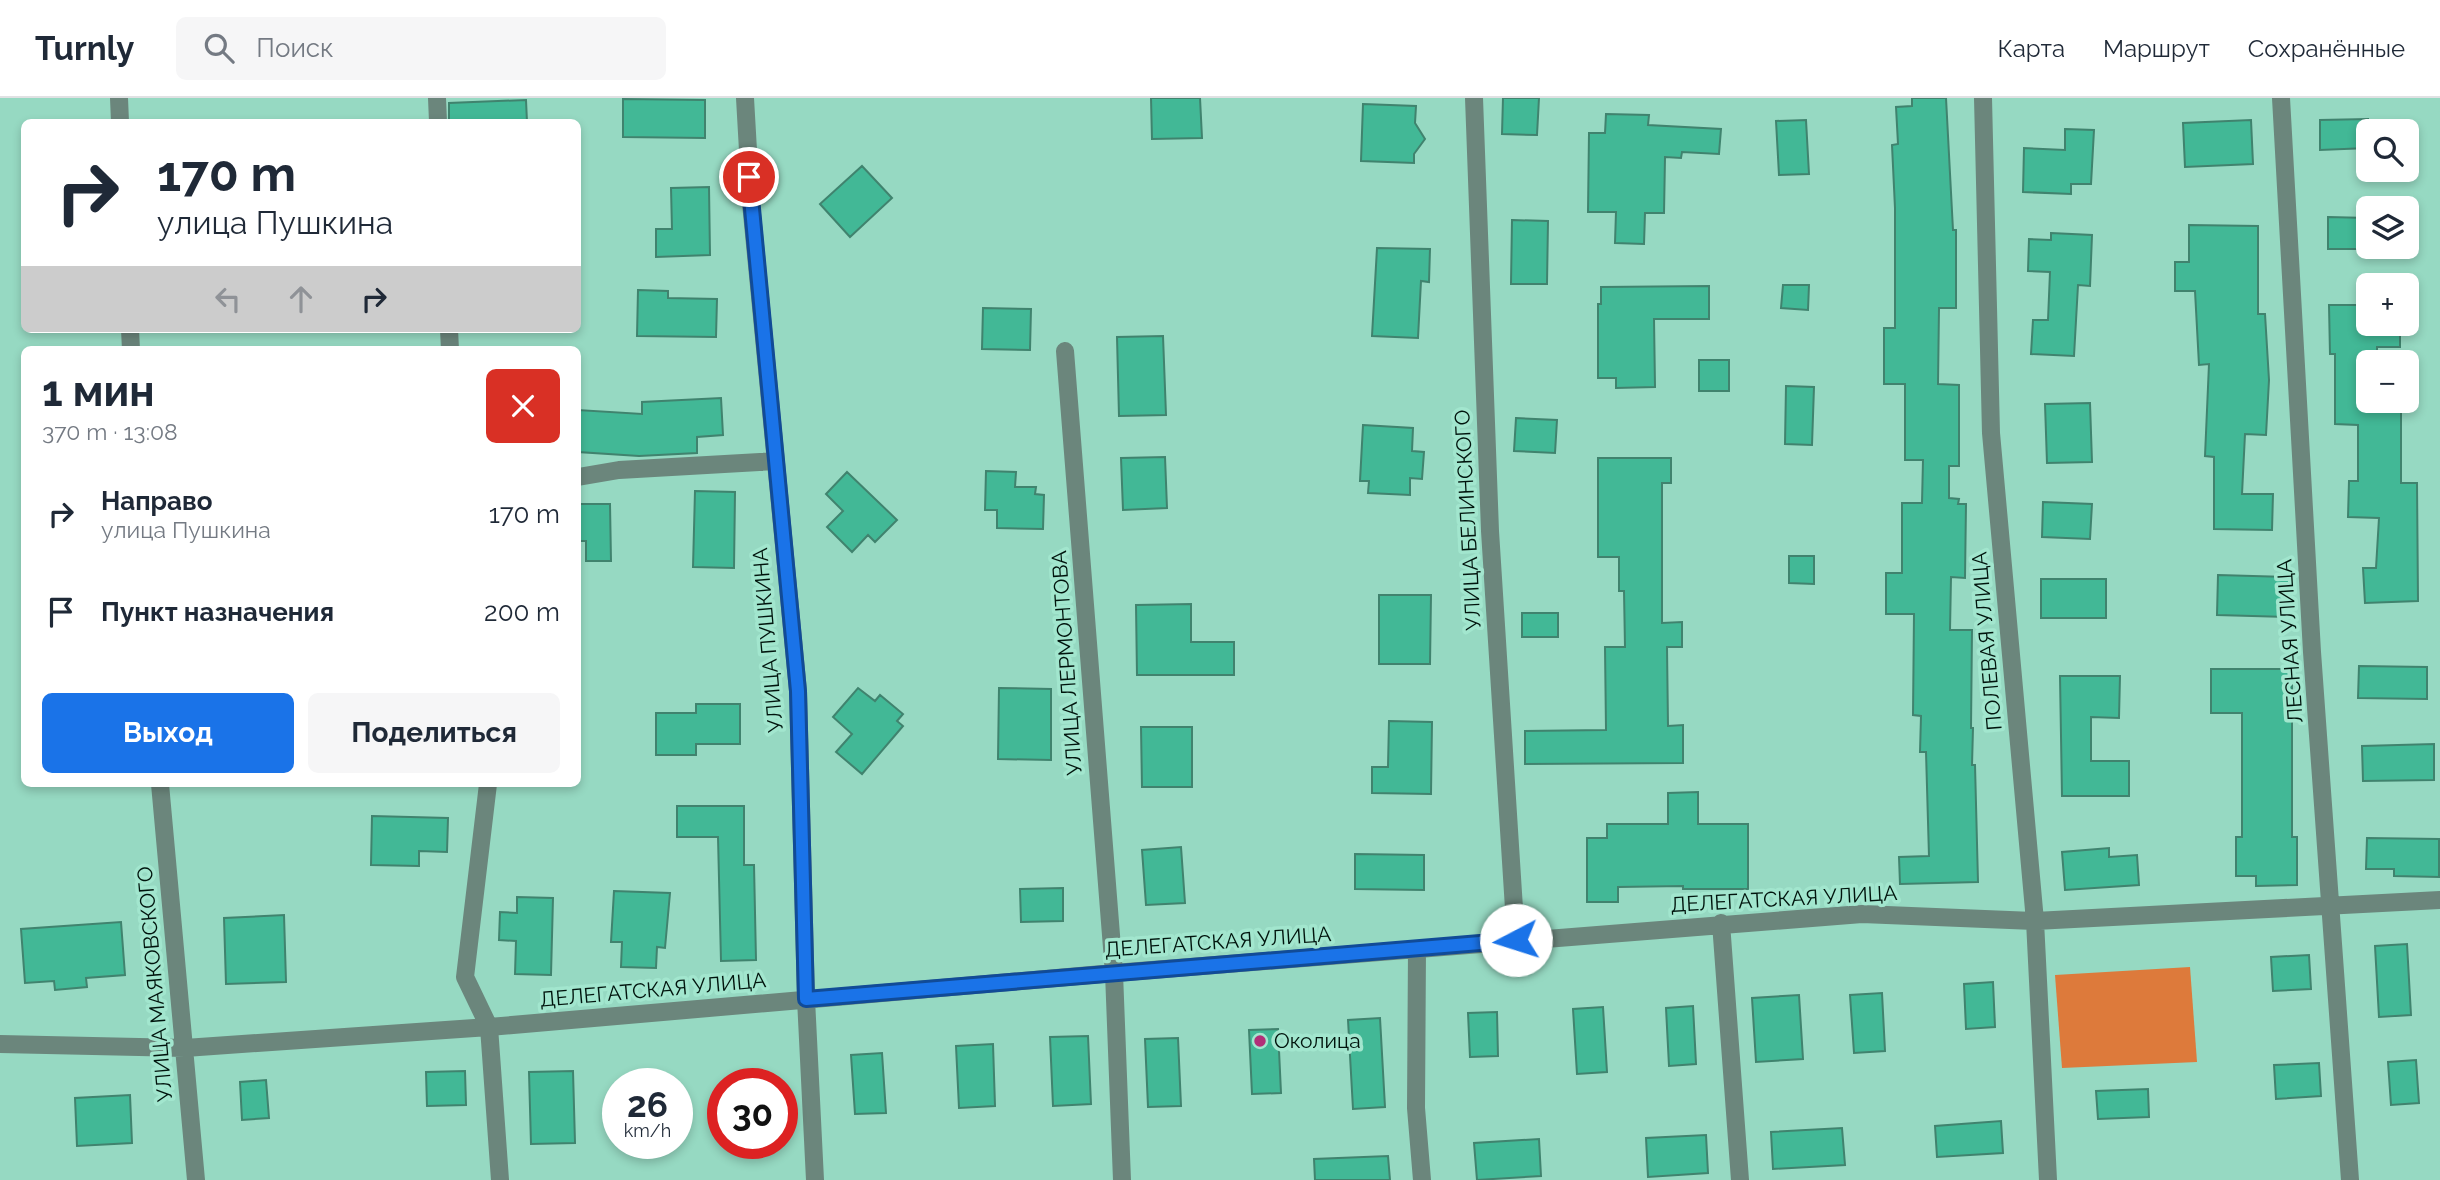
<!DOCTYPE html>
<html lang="ru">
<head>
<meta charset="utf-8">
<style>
  :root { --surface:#fff; --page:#f6f6f7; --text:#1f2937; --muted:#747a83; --line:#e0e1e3; --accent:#1a73e8 }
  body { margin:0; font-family:Raleway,sans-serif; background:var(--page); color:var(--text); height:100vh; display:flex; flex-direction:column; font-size:26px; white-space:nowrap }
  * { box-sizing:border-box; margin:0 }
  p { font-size:23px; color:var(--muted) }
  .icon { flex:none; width:38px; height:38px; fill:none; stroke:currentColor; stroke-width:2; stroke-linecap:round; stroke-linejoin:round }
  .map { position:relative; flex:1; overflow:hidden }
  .drawer { position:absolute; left:21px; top:248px; width:560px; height:441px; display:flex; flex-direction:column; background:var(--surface); border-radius:10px; box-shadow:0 4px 10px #0003 }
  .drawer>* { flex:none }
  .top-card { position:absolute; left:21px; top:21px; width:560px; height:214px; border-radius:10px; box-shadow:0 4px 10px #0003; background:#fff; color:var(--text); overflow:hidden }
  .fabs { position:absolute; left:2356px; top:21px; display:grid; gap:14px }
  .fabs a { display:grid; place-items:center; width:63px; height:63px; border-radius:10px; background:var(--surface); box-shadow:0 4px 10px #0003; font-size:35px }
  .speed { position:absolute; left:602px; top:970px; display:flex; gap:14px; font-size:35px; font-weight:700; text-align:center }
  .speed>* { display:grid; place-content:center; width:91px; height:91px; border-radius:50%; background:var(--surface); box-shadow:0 4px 10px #0003; line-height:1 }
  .speed small { font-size:18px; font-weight:400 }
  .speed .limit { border:10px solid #d22; background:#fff; color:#111 }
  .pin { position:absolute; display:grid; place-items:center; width:60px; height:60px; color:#fff; margin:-30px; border:4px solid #fff; border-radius:50%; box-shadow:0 2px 7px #0007 }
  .me { position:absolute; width:77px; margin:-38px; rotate:265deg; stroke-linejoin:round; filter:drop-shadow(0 0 5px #0008) }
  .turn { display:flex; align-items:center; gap:24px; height:147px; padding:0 21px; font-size:32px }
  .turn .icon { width:91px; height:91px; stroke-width:2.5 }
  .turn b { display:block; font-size:49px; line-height:60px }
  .lanes { display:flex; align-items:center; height:66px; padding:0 21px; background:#0003; justify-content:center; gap:35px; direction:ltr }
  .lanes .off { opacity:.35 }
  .round { display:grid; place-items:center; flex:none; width:74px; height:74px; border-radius:10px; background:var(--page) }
  .head { display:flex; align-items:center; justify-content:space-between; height:119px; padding:0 21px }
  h1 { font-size:42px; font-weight:700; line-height:52px }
  .button { display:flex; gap:14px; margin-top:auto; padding:14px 21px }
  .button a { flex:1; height:80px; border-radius:10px; background:var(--accent); color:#fff; font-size:28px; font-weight:700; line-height:80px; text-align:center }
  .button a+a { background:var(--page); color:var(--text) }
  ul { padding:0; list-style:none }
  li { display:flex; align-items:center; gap:21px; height:98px; padding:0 21px }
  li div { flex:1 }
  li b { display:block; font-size:26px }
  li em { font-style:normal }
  header { display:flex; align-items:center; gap:42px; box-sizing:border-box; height:98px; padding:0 35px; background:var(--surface); border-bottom:2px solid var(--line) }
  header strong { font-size:33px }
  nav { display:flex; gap:38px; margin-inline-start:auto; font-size:24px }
  .search { width:490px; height:63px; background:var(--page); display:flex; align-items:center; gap:18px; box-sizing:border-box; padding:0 24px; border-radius:10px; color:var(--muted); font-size:26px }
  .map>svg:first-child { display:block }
  .forest { fill:#dd7a3b }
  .building { fill:#42b896; stroke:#40836e; stroke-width:2 }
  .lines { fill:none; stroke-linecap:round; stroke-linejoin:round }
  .minor { stroke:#6b867c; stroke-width:18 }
  .route-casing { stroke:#114b97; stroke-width:18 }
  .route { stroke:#1a73e8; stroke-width:12 }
  .poi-dot { fill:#b12f78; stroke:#a2e6ce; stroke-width:2.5 }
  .labels { text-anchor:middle; stroke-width:7; stroke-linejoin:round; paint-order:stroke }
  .street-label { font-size:21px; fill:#00140d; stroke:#a2e6ce }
  .poi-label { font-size:21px; fill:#00140d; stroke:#a2e6ce; text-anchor:start }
</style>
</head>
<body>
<header>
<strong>Turnly</strong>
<div class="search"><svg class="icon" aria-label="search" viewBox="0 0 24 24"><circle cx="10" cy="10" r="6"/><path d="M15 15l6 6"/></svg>Поиск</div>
<nav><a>Карта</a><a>Маршрут</a><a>Сохранённые</a></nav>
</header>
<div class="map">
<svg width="2440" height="1082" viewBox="0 0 2440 1082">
  <rect width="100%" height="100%" fill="#96d9c2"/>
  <path class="forest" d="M2190,869L2197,964L2062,970L2055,877Z"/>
  <path class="building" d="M1151,0H1200L1202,40L1152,41Z
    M1503,0H1539L1537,37L1502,36Z
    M1912,0H1946L1953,132H1956V210H1939L1938,286L1959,287V368H1949V400L1959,401L1958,406H1966L1965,480L1951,479L1950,532H1972L1971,630H1973L1972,667H1975L1978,784L1900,786L1899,759L1929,758L1926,654H1920L1921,618L1913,617L1914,516H1886V475H1902V405H1922L1923,362H1905V286H1884V230H1895V110L1892,47L1898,46L1896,9L1912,8Z
    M623,1L705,2V40L623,39Z
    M526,2L527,24H449V5Z
    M1363,6L1416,8L1415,25L1425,41L1414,56V65L1361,63Z
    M1606,16L1649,17L1648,27L1721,31L1719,56L1682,54L1681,60L1665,59L1664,115H1645L1644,146L1615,145L1616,114H1588L1589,35H1605Z
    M2368,21V50L2320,52V22Z
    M1806,22L1809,76L1779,77L1776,23Z
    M2251,22L2253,66L2185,69L2183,25Z
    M2065,31L2094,32L2091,86H2071V96L2023,94L2024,50L2065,52Z
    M862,68L892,100L850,139L820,106Z
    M709,89L710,157L656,159V131H672L671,90Z
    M2328,119L2368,120V151H2328Z
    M1512,122L1548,123L1547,186H1511Z
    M2189,127L2258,128V216H2265L2269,282L2266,337L2245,336L2242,396H2273L2272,432L2214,431V359L2205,358L2209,266L2199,267L2195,193H2175V164H2189Z
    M2051,135L2092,137L2090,188L2078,187L2074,258L2031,256L2033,222H2048L2050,174L2028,173L2029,141L2051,142Z
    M1377,150L1430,151L1429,184L1421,183L1418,240L1372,238Z
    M1783,187H1809L1808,212L1781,210Z
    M1709,188V221H1654L1655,289L1616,290V280H1598V206H1601V189Z
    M638,192L668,193V200L717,201L716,239L637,238Z
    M2329,207H2368V226H2400V249H2377V256H2368V303H2401V385H2417L2418,503L2365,505L2363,470H2376L2379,420L2348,419L2349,383H2358V327L2335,326V256H2330Z
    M983,210L1031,211L1030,252L982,251Z
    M1163,238L1166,317L1119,318L1117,239Z
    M1699,262H1729V293H1699Z
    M1786,288L1814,289L1812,347L1785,346Z
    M721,300L723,337L697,339V355L639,358L578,354V312L642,316V304Z
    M2090,305L2092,364L2047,365L2045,306Z
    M1516,320L1557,322L1555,355L1514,353Z
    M1363,327L1413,330L1412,353L1424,354L1422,381L1410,380V397L1368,395L1369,383H1360Z
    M1165,359L1167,410L1123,412L1121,360Z
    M1598,360H1671V385H1662V525L1682,524V549H1667L1668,628L1683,627V665L1525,666V633L1606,632L1605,549H1625L1624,493H1619V459H1598Z
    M986,373L1016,374L1015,389H1036L1035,396L1044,397L1043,431L997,430V412H985Z
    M847,374L897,422L875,444L868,437L852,454L827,429L843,413L826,396Z
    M695,393L735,394L734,470L693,469Z
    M2043,404L2092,406L2090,441L2042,439Z
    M578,406H610L611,463H586V443H578Z
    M1789,458H1814V486L1789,485Z
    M2218,477L2291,479L2290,519L2217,517Z
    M2041,481H2106V520H2041Z
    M1379,497H1431L1430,566H1379Z
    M1191,506V544H1234V577H1137L1136,507Z
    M1522,515H1558V539H1522Z
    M2359,568L2427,569V601L2358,600Z
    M2211,571H2292V739H2297V787L2256,788V778H2236V739H2242V615H2211Z
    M2060,578H2120L2119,620L2091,619V663H2129V698H2062Z
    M858,590L875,603L880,597L903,616L897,623L903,628L862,676L836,654L852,636L833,619Z
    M999,590L1051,591V662L998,661Z
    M696,606H740V646H696V657H656V615H696Z
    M1389,623L1432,624L1431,696L1372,695V669H1388Z
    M1141,629H1192V689H1142Z
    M2434,646V682L2363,683L2362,648Z
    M1698,694V726H1748V791H1683V788L1618,789V804H1587V740H1607V726H1668V695Z
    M677,708H744V767H754L756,862L721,863L718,739H677Z
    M372,718L448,720L447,754L419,753V768L371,767Z
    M2367,740L2439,741V779L2394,778V771H2366Z
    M1181,749L1185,805L1146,807L1142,752Z
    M2109,750V759L2137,757L2139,787L2065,792L2062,754Z
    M1355,756L1424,757V792L1355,791Z
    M1063,790V823L1021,824L1020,791Z
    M614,793L670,795L665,850L657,849L656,870L621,869L622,844H611Z
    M517,799L553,800L551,877L515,876L516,843L499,842L500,814L517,815Z
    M284,817L286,884L226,886L224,820Z
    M121,824L125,877L86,880L87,889L55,892L54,883L25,885L21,831Z
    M2407,846L2411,917L2379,919L2375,848Z
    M2309,857L2311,891L2273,893L2271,859Z
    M1993,884L1995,929L1966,931L1964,886Z
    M1882,895L1885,953L1854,955L1850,897Z
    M1799,897L1803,961L1756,964L1752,900Z
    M1693,908L1696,966L1669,968L1666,910Z
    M1603,909L1607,974L1577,976L1573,911Z
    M1497,914L1498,958L1470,959L1468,915Z
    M1380,920L1385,1009L1353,1011L1348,922Z
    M1278,931L1281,995L1252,996L1249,932Z
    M1088,938L1091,1006L1053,1008L1050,939Z
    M1178,940L1181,1008L1148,1009L1145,941Z
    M993,946L995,1008L959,1010L956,948Z
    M882,955L886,1015L855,1016L851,957Z
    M2416,962L2419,1005L2391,1007L2388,964Z
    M2319,965L2321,998L2276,1001L2274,967Z
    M465,973L466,1007L427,1008L426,974Z
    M573,973L575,1045L531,1046L529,974Z
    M266,982L269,1020L242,1022L240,984Z
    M2148,991L2149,1019L2098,1021L2096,993Z
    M130,997L132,1045L77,1048L75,1000Z
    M2001,1023L2003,1055L1937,1059L1935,1028Z
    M1842,1030L1845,1067L1773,1071L1771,1034Z
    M1706,1037L1708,1075L1648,1079L1646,1040Z
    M1539,1041L1541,1078L1477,1082L1474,1045Z
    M1388,1058L1390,1082H1315L1314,1061Z"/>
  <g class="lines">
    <path class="minor" d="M119,0L120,24
      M437,0L438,24
      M745,0L751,105L798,593L806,901L815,1082
      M1474,0L1490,433L1516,842
      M1983,0L1991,335L2035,823L2048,1082
      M2281,0L2312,554L2350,1082
      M130,231L131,252
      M449,231L450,252
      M1065,253L1114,875L1122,1082
      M578,379L619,372L776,363
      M160,686L196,1082
      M488,686L465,879L489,929L500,1082
      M1721,825L1740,1082
      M1417,851L1416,1010L1422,1082
      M0,946L185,950L489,929L1114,875L1862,816L2035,823L2440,802"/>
  </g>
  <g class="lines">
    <g class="route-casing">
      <path id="route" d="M749,79L798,593L806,901L1516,842"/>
    </g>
    <use href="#route" class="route"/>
  </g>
  <circle class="poi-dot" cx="1260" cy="943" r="7"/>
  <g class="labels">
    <g class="street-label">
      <text transform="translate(1468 422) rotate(-93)" y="7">УЛИЦА БЕЛИНСКОГО</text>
      <text transform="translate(768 542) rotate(-95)" y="7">УЛИЦА ПУШКИНА</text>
      <text transform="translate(1987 543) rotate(-95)" y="7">ПОЛЕВАЯ УЛИЦА</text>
      <text transform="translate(2290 543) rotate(-94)" y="7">ЛЕСНАЯ УЛИЦА</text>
      <text transform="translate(1067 565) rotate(-94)" y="7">УЛИЦА ЛЕРМОНТОВА</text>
      <text transform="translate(1784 801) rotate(-3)" y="7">ДЕЛЕГАТСКАЯ УЛИЦА</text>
      <text transform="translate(1218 844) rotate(-4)" y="7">ДЕЛЕГАТСКАЯ УЛИЦА</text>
      <text transform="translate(155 886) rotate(-95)" y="7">УЛИЦА МАЯКОВСКОГО</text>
      <text transform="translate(653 892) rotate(-5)" y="7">ДЕЛЕГАТСКАЯ УЛИЦА</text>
    </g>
    <g class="poi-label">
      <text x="1274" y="950">Околица</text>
    </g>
  </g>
</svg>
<div class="fabs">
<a><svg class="icon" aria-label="search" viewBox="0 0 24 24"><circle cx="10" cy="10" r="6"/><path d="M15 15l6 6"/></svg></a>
<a><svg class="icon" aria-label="layers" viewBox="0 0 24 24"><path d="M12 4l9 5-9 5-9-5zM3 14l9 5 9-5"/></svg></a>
<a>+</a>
<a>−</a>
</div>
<div class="speed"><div>26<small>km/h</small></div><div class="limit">30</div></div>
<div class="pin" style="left:749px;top:79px;background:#d93025"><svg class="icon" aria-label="arrive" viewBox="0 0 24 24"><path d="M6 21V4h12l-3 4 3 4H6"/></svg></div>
<svg class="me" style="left:1516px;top:842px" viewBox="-20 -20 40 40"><circle r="19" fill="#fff"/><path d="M0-13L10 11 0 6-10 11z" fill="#1a73e8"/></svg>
<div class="top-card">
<div class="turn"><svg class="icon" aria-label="right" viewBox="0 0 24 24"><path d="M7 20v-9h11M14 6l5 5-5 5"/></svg><div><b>170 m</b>улица Пушкина</div></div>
<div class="lanes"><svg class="icon off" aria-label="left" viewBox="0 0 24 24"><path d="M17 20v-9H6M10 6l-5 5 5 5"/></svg><svg class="icon off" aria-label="ahead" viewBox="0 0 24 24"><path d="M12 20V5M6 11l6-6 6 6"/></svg><svg class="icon" aria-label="right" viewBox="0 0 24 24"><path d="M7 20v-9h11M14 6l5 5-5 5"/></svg></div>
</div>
<section class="drawer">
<div class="head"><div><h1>1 мин</h1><p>370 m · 13:08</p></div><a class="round" style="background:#d93025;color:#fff"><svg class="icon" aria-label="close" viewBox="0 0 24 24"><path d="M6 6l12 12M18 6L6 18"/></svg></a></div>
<ul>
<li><svg class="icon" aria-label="right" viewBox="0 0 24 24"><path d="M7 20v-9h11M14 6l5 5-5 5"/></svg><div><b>Направо</b><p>улица Пушкина</p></div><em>170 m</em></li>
<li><svg class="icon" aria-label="arrive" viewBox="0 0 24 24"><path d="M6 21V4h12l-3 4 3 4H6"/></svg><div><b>Пункт назначения</b></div><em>200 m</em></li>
</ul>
<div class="button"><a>Выход</a><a>Поделиться</a></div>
</section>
</div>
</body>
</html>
